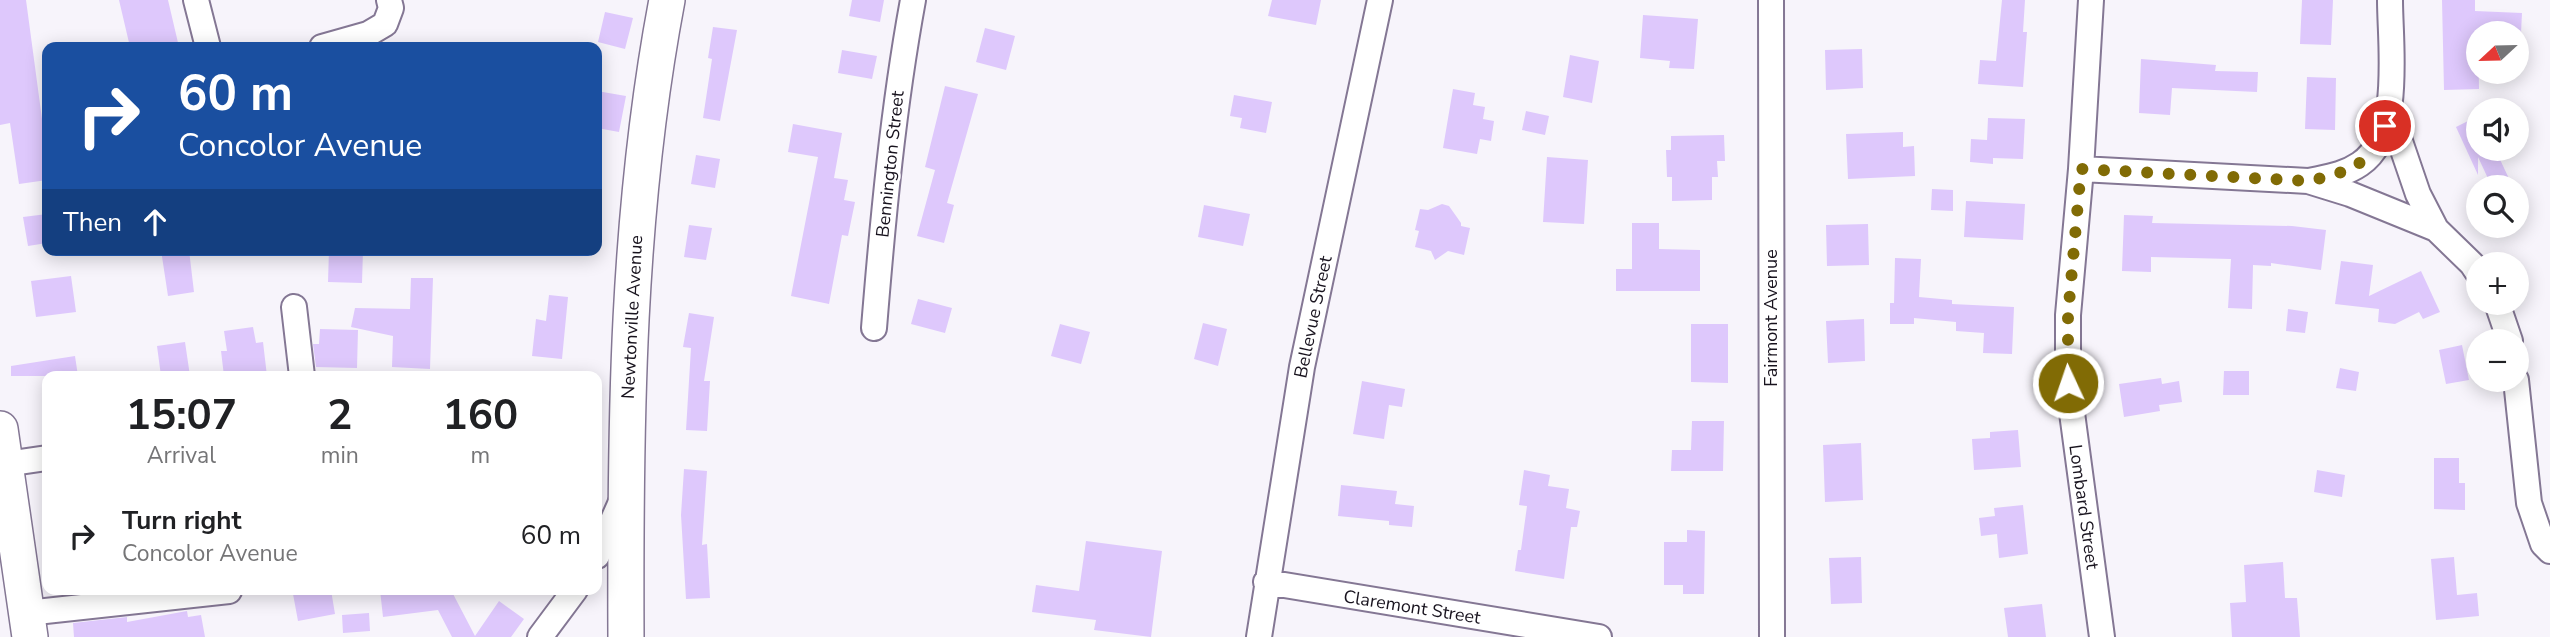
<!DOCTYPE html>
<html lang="en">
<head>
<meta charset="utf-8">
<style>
  :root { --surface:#fff; --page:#f6f6f6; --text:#202124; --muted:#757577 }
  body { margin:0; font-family:"Nunito Sans",sans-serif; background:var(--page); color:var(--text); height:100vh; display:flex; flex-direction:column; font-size:26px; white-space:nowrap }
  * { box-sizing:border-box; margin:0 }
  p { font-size:23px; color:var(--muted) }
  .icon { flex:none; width:38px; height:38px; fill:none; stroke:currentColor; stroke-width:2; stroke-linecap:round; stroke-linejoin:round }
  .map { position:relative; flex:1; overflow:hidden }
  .sheet { position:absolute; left:42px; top:371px; width:560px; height:224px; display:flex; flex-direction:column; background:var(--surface); border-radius:14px; box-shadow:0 4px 18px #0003 }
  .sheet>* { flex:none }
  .top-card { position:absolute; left:42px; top:42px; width:560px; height:214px; border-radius:14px; box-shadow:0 4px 18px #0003; background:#1a4fa0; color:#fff; overflow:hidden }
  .needle { width:46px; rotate:248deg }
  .buttons { position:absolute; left:2466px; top:21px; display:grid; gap:14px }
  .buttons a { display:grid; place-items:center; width:63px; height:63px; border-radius:50%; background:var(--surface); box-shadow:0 4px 18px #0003; font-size:35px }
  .pin { position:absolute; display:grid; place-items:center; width:60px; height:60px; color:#fff; margin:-30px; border:4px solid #fff; border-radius:50%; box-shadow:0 2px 7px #0007 }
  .me { position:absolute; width:77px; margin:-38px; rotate:357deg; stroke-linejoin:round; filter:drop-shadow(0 0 5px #0008) }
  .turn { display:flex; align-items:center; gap:24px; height:147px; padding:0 21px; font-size:32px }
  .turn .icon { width:91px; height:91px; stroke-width:2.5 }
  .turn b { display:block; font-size:49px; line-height:60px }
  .then { display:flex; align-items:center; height:66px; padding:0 21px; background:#0003; gap:14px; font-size:26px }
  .eta { display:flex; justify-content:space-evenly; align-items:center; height:119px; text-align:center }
  .eta b { font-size:42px; font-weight:700; line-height:49px }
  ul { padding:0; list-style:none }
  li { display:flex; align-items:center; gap:21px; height:91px; padding:0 21px }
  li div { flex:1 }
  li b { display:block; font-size:26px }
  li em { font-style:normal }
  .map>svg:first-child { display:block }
  .building { fill:#dec8fc }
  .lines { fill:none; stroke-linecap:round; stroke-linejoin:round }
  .minor-casing { stroke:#847794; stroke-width:28 }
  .secondary-casing { stroke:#847794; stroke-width:38 }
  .minor { stroke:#fff; stroke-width:24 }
  .secondary { stroke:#fff; stroke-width:35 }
  .route { stroke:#816b05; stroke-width:12; stroke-dasharray:0 21.6 }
  .labels { text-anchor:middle; stroke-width:5; stroke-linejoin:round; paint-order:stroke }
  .street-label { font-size:18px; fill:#18131e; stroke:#fff }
</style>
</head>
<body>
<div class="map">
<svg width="2550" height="637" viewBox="0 0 2550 637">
  <rect width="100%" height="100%" fill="#f7f4fb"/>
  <path class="building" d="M0,0H26L47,156V180L19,184L10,123L0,125Z
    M119,0H168L179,47H130Z
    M852,0H884L880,22L849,16Z
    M1272,0H1321L1316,25L1268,16Z
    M2002,0H2025L2023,32H2027L2023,87L1978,84L1980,60L1996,61Z
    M2302,0H2333L2331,45L2300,44Z
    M2442,0H2475V11L2522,13L2521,33H2478L2479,89L2444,90Z
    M605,12L633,18L625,49L598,42Z
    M1643,15L1698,19L1694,69L1669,68L1670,61L1640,58Z
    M713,27L737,30L720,121L703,118L712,59L708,58Z
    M985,28L1015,36L1006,70L976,62Z
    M1862,49L1863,88L1826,90L1825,50Z
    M842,50L877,56L872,79L838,73Z
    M1570,55L1599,61L1592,103L1563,97Z
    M2141,59L2216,65L2215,71L2258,72L2257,92L2172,88L2170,115L2139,113Z
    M2307,77L2336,78L2335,130L2305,129Z
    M945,86L978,94L947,203L954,205L944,243L917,236L935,170L925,167Z
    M1453,89L1475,93L1473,105L1485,107L1483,119L1494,121L1491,141L1480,139L1477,154L1443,148Z
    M597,91L626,96L619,132L597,128Z
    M1234,95L1272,102L1266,133L1240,128L1242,118L1230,116Z
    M1526,111L1549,116L1545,135L1522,130Z
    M2478,116V149H2495L2513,187H2492L2478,157V175L2456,127Z
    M1988,118L2025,119L2023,159L1993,158V164L1970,162L1971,139L1987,140Z
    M793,124L842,133L834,178L848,180L844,200L855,202L848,236L842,235L829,304L791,296L818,157L788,152Z
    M1903,132V147L1914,146L1915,176L1848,179L1846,134Z
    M1724,135L1725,161H1717L1718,177H1712V200L1672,201V177H1667L1666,150H1671V136Z
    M696,155L720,159L715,188L691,184Z
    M1547,157L1588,160L1584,224L1543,222Z
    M1932,189L1953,190V211L1931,210Z
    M1966,201L2025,204L2023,240L1964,237Z
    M1442,204L1449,206L1461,223V226L1470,228L1464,255L1448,251L1435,260L1431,251L1415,247L1419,231L1415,230L1420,209L1428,210Z
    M1204,205L1250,214L1243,246L1198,237Z
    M47,214V243L28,246L23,217Z
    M2124,215L2153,216L2152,223L2292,226L2326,230L2321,270L2271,263V266L2253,265L2252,309L2228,308L2231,259L2151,257V272L2122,271Z
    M1632,223H1659V249L1700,250V291H1616V269H1632Z
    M1868,224L1869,265L1827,266L1826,225Z
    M689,225L712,228L706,260L684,257Z
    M161,250H189L194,292L168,296Z
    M329,250H363L362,283L328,282Z
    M1895,258L1921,259L1919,297L1952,300V304L2014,307L2012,354L1983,353L1984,333L1956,331V322L1914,318V324H1890V303H1894Z
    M2341,261L2373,265L2369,296L2421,271L2440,312L2423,319L2419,312L2395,324L2378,322L2379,309L2335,304Z
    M71,276L76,312L36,317L31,281Z
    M411,278H433L430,369L392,367L393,336L351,327L355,308L410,309Z
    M549,295L568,297L562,359L532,356L536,319L546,321Z
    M918,299L952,308L945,333L911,324Z
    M2288,309L2308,312L2305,333L2286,331Z
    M689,313L714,317L704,381H710L707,431L686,430L691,348L683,347Z
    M1864,319L1865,361L1828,363L1826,321Z
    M1203,323L1227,329L1218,366L1194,359Z
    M1060,324L1090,332L1081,364L1051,356Z
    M1691,324H1728V383L1691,382Z
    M253,327L256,343L263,342L267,376H224L221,351H227L224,331Z
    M320,329L358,330L357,368L316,367L313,344H319Z
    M185,342L190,376H161L157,346Z
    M2462,345L2469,380L2446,384L2439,350Z
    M75,356L78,376H11V366Z
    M2340,368L2359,372L2356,391L2336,388Z
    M2224,371H2249V395H2223Z
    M2161,378L2162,384L2179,381L2182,402L2159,405L2160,411L2124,417L2119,384Z
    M1362,381L1405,389L1402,407L1389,405L1384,439L1353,434Z
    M1692,421H1724L1723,471H1671L1672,450H1691Z
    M2018,430L2021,467L1974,470L1972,439L1990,438V432Z
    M1861,443L1863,500L1825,502L1823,445Z
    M2434,458H2459V483H2465V510L2434,509Z
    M684,469L707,471L702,545L707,544L710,598L686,599L681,515Z
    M1524,470L1550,475L1548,486L1569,489L1566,508L1580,511L1577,527H1571L1564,579L1515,571L1518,550H1521L1527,506L1519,505Z
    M2317,470L2345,475L2342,497L2314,492Z
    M1341,485L1397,491L1395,504L1414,506L1412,527L1389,525V521L1338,516Z
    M2023,505L2028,554L1999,558L1997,534L1981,536L1979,518L1995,516L1994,508Z
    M1687,530L1705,531L1704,594H1683V585H1664V542H1687Z
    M1086,541L1162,551L1151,637L1094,630L1096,620L1032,612L1036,585L1079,591Z
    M1861,557L1862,603L1831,604L1829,558Z
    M2454,557L2457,595L2477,593L2479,616L2436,620L2431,559Z
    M2283,562L2285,598H2297L2300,637H2232L2230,603L2246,602L2244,565Z
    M313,590H331L335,614L298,621L293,594Z
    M380,590H451L475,636L499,601L524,619L511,637H452L438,610L383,617Z
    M2042,604L2046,637H2008L2004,608Z
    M187,611L188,617L201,615L205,637H74L73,623L127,617V622Z
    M369,613L370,631L343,633L342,615Z"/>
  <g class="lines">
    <g class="minor-casing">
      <path id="minor" d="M196,0L208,47
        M1771,0L1772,637
        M2091,0L2081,169L2068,315V383L2102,637
        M322,47L368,34L385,24L391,8L389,0
        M2390,112L2418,194L2436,229
        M2081,169L2308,181L2350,194L2436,229L2472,264L2478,273
        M2309,181C2327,177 2344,175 2360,164C2403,135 2390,46 2390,0
        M2497,303L2510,341
        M294,307L302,376
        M874,328C883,217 893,109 913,0
        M2516,380L2529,503L2543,544L2550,551
        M6,464L47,458
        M597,556L621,502
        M1266,582L1599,637
        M27,613L229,591
        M540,637L575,590
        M1259,637L1302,367L1380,0"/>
    </g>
    <g class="secondary-casing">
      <path id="secondary" d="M0,429L30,637
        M626,637C625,423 627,211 667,0"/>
    </g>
    <use href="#minor" class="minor"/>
    <use href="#secondary" class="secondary"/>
  </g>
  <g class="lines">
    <path class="route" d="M2068,383V315L2081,169L2308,181C2345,173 2372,166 2385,126"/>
  </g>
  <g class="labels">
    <g class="street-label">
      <text transform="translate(890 164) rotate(-84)" y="6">Bennington Street</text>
      <text transform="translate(632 317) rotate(-87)" y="6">Newtonville Avenue</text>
      <text transform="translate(1313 317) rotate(-78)" y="6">Bellevue Street</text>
      <text transform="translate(1771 318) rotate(-90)" y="6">Fairmont Avenue</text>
      <text transform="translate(2084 507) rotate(82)" y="6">Lombard Street</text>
      <text transform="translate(1412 607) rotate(9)" y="6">Claremont Street</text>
    </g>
  </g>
</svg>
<div class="buttons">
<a><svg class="needle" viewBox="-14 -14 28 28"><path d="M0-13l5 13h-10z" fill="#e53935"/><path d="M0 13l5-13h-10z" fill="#757577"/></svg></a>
<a><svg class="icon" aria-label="sound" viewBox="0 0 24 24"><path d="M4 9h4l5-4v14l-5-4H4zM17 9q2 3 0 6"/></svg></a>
<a><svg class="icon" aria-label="search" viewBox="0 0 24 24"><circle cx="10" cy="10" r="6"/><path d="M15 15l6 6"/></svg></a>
<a>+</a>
<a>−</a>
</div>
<div class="pin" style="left:2385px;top:126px;background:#d93025"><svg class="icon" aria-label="arrive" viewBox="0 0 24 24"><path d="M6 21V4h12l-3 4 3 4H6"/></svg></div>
<svg class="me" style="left:2068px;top:383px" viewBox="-20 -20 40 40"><circle r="17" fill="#816b05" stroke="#fff" stroke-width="3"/><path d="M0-11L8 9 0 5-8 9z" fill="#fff"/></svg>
<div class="top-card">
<div class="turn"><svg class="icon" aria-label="right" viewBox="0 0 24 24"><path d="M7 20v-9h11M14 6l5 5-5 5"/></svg><div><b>60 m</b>Concolor Avenue</div></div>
<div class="then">Then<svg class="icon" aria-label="ahead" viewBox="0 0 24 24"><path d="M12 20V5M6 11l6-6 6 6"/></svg></div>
</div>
<section class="sheet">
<div class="eta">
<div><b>15:07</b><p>Arrival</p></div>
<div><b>2</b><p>min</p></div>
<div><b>160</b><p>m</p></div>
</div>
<ul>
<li><svg class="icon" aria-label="right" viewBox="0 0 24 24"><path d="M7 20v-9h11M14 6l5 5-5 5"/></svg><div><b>Turn right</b><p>Concolor Avenue</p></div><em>60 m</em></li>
</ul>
</section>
</div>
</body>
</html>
